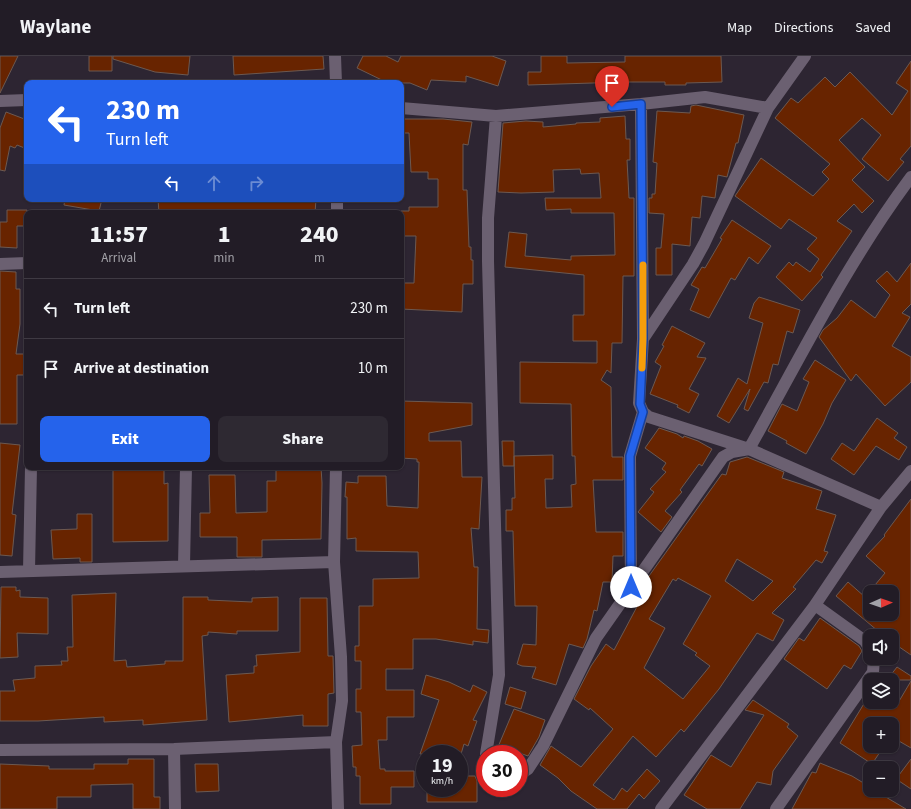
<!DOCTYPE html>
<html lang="en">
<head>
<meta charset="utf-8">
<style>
  :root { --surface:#221c26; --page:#2e2932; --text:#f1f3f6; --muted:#a2a1a7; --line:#3f3a43; --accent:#2563eb }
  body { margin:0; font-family:"Source Sans 3",sans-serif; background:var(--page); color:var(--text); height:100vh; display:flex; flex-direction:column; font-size:15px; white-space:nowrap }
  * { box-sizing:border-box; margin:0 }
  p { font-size:13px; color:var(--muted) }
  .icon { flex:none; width:22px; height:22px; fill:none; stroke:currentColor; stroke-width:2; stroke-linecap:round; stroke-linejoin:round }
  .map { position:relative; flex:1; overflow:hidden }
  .drawer { position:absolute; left:24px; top:154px; width:380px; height:260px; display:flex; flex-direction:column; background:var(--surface); border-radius:8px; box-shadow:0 1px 3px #0004,0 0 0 1px var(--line) }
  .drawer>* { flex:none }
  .top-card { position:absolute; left:24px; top:24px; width:380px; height:122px; border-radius:8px; box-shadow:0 1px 3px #0004,0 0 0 1px var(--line); background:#2563eb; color:#fff; overflow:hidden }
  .needle { width:26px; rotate:88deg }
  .fabs { position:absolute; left:863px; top:529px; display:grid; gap:8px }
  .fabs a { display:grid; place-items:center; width:36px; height:36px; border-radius:8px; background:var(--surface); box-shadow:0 1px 3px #0004,0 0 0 1px var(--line); font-size:20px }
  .speed { position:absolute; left:416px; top:689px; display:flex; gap:8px; font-size:20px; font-weight:700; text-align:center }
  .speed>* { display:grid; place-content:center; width:52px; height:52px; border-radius:50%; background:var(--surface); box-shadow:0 1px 3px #0004,0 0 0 1px var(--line); line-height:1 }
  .speed small { font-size:10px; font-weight:400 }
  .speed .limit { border:6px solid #d22; background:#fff; color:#111 }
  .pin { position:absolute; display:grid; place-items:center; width:34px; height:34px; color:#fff; margin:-41px -17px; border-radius:50% 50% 50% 0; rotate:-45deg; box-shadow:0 0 4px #0007 }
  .pin .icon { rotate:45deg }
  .me { position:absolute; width:44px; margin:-22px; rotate:0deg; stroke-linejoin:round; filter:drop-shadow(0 0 3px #0008) }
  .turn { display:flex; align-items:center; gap:14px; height:84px; padding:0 16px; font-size:18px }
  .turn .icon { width:52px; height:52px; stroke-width:2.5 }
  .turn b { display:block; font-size:28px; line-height:34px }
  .lanes { display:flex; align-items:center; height:38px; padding:0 16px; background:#0003; justify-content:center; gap:20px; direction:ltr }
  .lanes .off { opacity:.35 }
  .eta { display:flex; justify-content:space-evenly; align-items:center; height:68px; text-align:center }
  .eta b { font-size:24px; font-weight:800; line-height:28px }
  .cta { display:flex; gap:8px; margin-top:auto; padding:8px 16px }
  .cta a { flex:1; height:46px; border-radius:8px; background:var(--accent); color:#fff; font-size:16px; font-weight:800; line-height:46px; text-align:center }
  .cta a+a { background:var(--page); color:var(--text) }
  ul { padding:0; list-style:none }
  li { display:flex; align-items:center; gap:12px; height:60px; padding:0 16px; border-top:1px solid var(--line) }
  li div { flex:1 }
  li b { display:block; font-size:15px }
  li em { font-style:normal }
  header { display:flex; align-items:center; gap:24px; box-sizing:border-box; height:56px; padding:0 20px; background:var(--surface); border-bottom:1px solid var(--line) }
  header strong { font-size:19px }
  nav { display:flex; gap:22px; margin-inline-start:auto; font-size:14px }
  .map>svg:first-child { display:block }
  .building { fill:#682400; stroke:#6c5951; fill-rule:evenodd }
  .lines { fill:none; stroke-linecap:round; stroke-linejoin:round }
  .street { stroke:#6b6071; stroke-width:12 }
  .route-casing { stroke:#184099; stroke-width:10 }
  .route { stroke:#2563eb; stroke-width:7 }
  .slow { stroke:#f59e0b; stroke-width:7 }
</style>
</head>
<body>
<header>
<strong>Waylane</strong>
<nav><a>Map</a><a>Directions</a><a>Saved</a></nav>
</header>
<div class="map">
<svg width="911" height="753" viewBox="0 0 911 753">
  <rect width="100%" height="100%" fill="#2d2532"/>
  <path class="building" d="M0,0H18L0,37Z
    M89,0H112V15H89Z
    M113,0H190L188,19L155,16L113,3Z
    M233,0H323L324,13L234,19Z
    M363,0H386L398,6L401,0H492L506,5L498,30L466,20V26L431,24L427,34L410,27H388L357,12Z
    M541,0H567V7L625,6V0H721L722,26L686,27V29H665V26H625L528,29V16H541Z
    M911,5V90L900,103L904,106L888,125L862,103L881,79L862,62L839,84L865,111L852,124L874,145L862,157L854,148L837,165L852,175L821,219L823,221L802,245L776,221L789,206L793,210L796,206L810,216L819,203L807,193L817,182L789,163L781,173L735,140L761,102L813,140L829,123L822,116L830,108L775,62L791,42L798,47L825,21L835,31L850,16L892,59L908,35L896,27Z
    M696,49L744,59L738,87H736L727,121L718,119L715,142L702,140L700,162L692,161L690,190L672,188V219H656V192H661L664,158L649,157V142H652V138H655L657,107L653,106L657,55L690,57L691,50Z
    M6,56L27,64V93L17,89L15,92L10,90L5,115L0,114V72Z
    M625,60L626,83H630V104H627L629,142H634V220H623L622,287H612L611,317L607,314L601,324L611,331L612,401H623V424H593L596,476H623V500H613L612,526H603L597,555L594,554L587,583L583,592L569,588L556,629L532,622L536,611L522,610L517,608L523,588L536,589L537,550H515L513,475H506V454H512V442H515L514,400L553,399V423H545L546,452L572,451L571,429L576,428L575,400H572L571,348L520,347V306L597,307V285H573V259H584V219L505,211L509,176L527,178L525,200L571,204V200L615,199L614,157H571V153L546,154L545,142H601L599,117L581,118L580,113L553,114L554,136L521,137L498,136L503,67L526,65L543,66V71L576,68V67L600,66V62Z
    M401,63H443L472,66L468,89L463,88V134H467L469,191H471V204H473V228H463L462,256L401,253V227H414L416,180H401V155H409V151H438V123H428V116H411L409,77H401Z
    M65,143H102L99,155L64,149Z
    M158,143H316L315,157H159Z
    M7,154H27L26,170H17V192L0,191V166H7Z
    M732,164L771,190L758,208L749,201L735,224L731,222L709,262L690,254L699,233L691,229L702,211L705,212L722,183L720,182Z
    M911,207V248L902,257L910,261L892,290L911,301V326L885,350L856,318L851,325L819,281L823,274L837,262L851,244L875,262L890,239L876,225L887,215L897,226Z
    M0,215L16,216V233H20V268L16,298H27V319H17V368H0Z
    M759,241L800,254L793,277L787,275L778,309L773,308L768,327L764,326L748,355L744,353L750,333L729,367L717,360L738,322L747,328L763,267L749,262L754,247Z
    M672,270L705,287L697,301L706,302L689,333L699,338L689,357L677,351L678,349L650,338L661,310L655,306L664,290L662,289Z
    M815,304L846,324L832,347L823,368L806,398L786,387L787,385L768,375L782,348L797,355L809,326L803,323Z
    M401,345L472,347V369L429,377V385H461L462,421H482L479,473L471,472L474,511H478L477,573L489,574L488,587L473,585V589L436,583H413V613H386V634H414V661H387V684H378L380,713H385V715H414V731H391V748H360V720H356V711H353L352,690L362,689L361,656H356V633H361V605H355V590H359V550H373V523L419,522L418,496L356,495V482L347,483V441H345L346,426L358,427V420H386L387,450L418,452L419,406H417V403L401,402Z
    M877,362L898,377L894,382L907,391L899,404L876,390L854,419L831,403L842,387L854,395Z
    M659,372L677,378L683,382L684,380L698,385L712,393L702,410L699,408L680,434L682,436L665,455L672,461L661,476L638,456L654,436L650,433L666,416L662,413L666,407L645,392Z
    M502,385H514V410H503Z
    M0,387L20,389L12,458L16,459L12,500L0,499Z
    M747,401L784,416L782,422L822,435L816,453L836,459L824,495L828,496L822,507L816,504L793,531L796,533L772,557L784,564L773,585L757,577L719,633L684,676L681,673L656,701L633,680L593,729L614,744L622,732L627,736L647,713L660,725L644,743L639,738L627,753H597L571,735L558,722L540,709L551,690L581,711L613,673L590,652L589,654L574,643L591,610L606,588L614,594L640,545L634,541L722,418L726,419L730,406ZM737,503L773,525L753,545L725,525ZM678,522L711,540L683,588L697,597L695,599L710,610L683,643L644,612L665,572L649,563L673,523L676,525Z
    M113,411H164V428L168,427V485L113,486Z
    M276,411H321L322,427L321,483L262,484V501H237V481H200V457H210L209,419H235L236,457L267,456V425H276Z
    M911,443V599L892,586V580H884L836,540L848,526L865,541L885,517L866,500L885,480L884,479ZM870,536H892V558H870Z
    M77,458H92V506H80V502L53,503L51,474L77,473Z
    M1,531H16V535L20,534V541L48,542V578L17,577L18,601L0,602Z
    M116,537L114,605L126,604L127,611L165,608V605H183V541H208V544L252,546V542L278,541V575H237V578L208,576V579L202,580L207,664L143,669V664L104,666V661L38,665H0V635H15L13,624L35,622V610L62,609L61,605H68L67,591H73L72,539Z
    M300,542H327L328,600H333L334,637L328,638V670H303V659L229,666L226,619L254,617V610H257L256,599L300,596Z
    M820,562L859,590L862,595L851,613L844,609L827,633L784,603L799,582L804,585Z
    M897,611L911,620V624H887Z
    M426,619L449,626L470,636L473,629L487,636L473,664L477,665L468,690L464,688L461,698H420L439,644L421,638Z
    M911,625V692L892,681V668H870V690H884L872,708L840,687L865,646H884L895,652Z
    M510,631L526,636L521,653L505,648Z
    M753,644L789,668L787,671L798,680L773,715L771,729L757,726L740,753H707L684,739L711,699L731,711L764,659L745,654Z
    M514,653L545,664L539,681L528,700L514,695L513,698H495Z
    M128,703H154V741H160V753H133V728L91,729V741H57V753H0V708L49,710V713H94V708H128Z
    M911,703V733L896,723Z
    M820,707L852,720L870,731V734H874L906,753H792L812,716L816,717Z
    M195,708H218L219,735L196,736Z
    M459,720H475L477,725V746H427V732H459Z"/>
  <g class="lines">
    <path class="street" d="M335,0L336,27
      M805,0L768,52L704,188L693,208L643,283L639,347L643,356L649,361L749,393L881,451
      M0,45L27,44
      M641,48L643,283
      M401,52L496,60L641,48L705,41L768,52
      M337,143V157
      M0,208L27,207
      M336,411L334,506L341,601L342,645L336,686L338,753
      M184,510L186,411
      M29,515L31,411
      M0,516L334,506
      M631,531L630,400L643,356
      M815,549L865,585L870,593
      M174,693L175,753
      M0,694L174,693L336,686
      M486,698L499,619L488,205V162L496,60
      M485,703L482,719L485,722
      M519,719L528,713L543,690L596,582L723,401L732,396L749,393C800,302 848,205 911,121
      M494,732L496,734L500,732
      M661,753L815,549L881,451L911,415
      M776,753L873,616L874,602"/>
  </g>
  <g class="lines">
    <g class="route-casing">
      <path id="route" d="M612,51L641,48L643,283L640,348L643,356L630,400L631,531"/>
    </g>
    <use href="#route" class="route"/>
    <path class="slow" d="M642,312L643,283V209"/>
  </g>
</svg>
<div class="fabs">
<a><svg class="needle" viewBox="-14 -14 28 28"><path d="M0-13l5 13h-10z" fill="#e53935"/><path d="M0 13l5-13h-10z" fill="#a2a1a7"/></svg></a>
<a><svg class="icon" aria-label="sound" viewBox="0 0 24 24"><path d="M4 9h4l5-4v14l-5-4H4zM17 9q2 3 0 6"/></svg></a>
<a><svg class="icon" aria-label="layers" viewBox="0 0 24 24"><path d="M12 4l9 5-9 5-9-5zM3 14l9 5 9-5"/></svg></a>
<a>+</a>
<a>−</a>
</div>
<div class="speed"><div>19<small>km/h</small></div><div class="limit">30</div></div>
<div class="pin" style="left:612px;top:51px;background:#d93025"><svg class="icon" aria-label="arrive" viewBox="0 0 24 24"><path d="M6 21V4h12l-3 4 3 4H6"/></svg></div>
<svg class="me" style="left:631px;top:531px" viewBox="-20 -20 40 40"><circle r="19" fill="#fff"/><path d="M0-13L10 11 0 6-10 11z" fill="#2563eb"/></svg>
<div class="top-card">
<div class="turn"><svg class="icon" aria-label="left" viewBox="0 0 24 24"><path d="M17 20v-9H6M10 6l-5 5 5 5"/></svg><div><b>230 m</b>Turn left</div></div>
<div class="lanes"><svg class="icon" aria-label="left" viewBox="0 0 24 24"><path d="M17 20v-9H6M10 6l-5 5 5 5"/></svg><svg class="icon off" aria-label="ahead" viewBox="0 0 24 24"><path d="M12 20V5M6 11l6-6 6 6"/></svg><svg class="icon off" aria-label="right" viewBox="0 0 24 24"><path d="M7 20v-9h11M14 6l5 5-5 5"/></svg></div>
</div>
<section class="drawer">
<div class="eta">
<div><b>11:57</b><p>Arrival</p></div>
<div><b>1</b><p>min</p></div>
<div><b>240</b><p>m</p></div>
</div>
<ul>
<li><svg class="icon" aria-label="left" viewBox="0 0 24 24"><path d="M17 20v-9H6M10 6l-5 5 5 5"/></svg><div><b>Turn left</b></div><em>230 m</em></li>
<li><svg class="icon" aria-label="arrive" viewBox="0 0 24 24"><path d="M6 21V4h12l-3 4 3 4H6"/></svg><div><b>Arrive at destination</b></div><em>10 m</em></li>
</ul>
<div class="cta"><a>Exit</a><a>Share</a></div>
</section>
</div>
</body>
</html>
